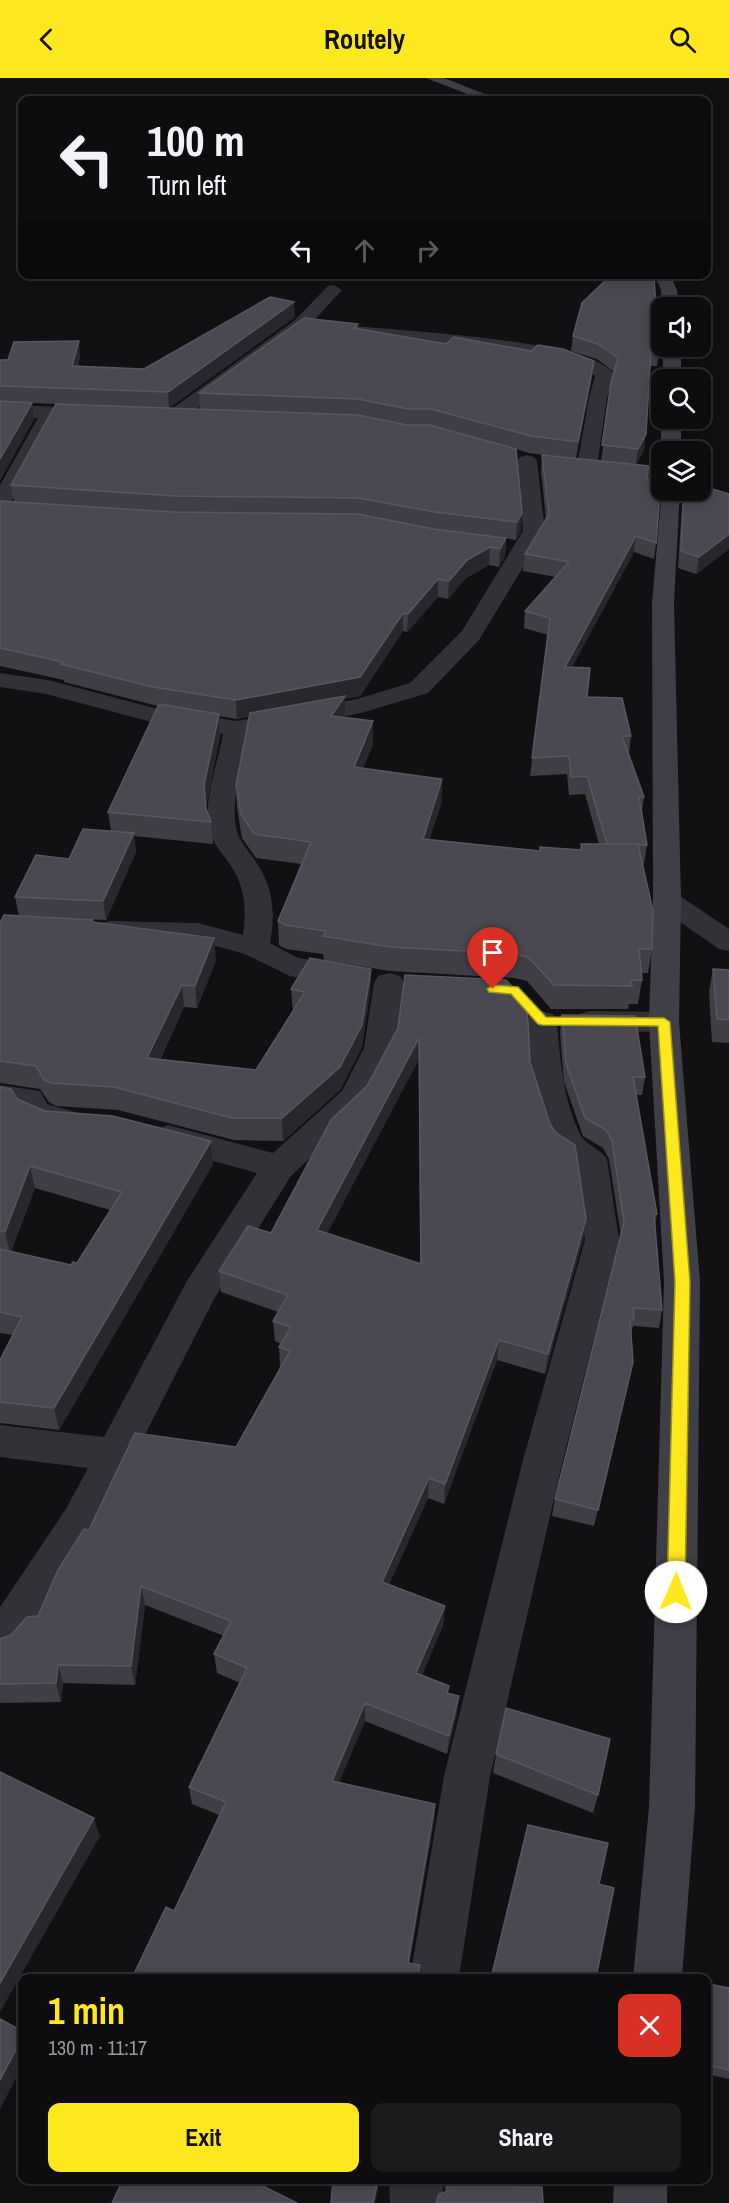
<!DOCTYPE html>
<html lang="en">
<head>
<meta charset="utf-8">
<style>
  :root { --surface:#0d0c0e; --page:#1b1a1c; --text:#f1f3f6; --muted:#9a9b9e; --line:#2d2c2e; --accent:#fde81d }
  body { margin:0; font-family:"Archivo Narrow",sans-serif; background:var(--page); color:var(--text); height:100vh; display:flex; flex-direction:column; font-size:22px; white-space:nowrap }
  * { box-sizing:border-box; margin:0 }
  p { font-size:20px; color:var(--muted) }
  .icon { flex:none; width:33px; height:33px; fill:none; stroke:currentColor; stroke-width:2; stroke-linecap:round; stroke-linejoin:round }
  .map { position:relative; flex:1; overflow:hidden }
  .side { position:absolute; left:18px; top:1896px; width:693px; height:210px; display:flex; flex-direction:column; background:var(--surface); border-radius:12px; box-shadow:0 3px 15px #0003,0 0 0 2px var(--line) }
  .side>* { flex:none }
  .hud { position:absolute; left:18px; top:18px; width:693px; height:183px; border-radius:12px; box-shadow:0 3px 15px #0003,0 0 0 2px var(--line); background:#0d0c0e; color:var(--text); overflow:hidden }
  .tools { position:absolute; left:651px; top:219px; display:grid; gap:12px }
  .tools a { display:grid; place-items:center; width:60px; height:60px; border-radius:12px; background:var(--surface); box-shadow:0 3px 15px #0003,0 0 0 2px var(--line); font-size:30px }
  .pin { position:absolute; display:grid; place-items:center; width:51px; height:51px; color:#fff; margin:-62px -26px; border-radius:50% 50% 50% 0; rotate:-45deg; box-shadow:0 0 6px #0007 }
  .pin .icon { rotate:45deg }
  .me { position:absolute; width:66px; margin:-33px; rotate:1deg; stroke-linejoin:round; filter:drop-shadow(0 0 4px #0008) }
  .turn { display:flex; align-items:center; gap:21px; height:126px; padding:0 30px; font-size:27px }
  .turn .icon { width:78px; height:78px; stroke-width:2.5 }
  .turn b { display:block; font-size:42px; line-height:51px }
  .lanes { display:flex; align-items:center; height:57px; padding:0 30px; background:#0003; justify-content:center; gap:30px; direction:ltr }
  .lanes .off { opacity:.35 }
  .round { display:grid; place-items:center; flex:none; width:63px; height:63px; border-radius:12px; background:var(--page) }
  .summary { display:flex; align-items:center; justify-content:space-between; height:102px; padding:0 30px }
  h1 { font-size:36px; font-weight:700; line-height:45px; color:var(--accent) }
  .primary-button { display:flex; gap:12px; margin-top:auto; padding:12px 30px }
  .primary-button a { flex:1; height:69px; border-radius:12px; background:var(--accent); color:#111; font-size:24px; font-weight:700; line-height:69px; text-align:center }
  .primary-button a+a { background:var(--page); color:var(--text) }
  header { display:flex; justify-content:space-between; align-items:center; height:78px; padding:0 30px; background:var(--accent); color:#111; font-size:27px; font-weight:700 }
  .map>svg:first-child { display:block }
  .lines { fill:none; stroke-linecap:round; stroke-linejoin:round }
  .street { fill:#323137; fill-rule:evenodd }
  .secondary { fill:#3f3f47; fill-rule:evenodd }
  .wall { fill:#3f3e45; fill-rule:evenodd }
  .shaded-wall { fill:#28272c }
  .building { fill:#4a4951; stroke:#575761; stroke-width:1.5; fill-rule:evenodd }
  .route { fill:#fde81d; stroke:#a49713; stroke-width:1.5 }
</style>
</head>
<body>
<header><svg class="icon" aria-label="back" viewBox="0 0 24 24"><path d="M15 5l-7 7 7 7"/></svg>Routely<svg class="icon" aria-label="search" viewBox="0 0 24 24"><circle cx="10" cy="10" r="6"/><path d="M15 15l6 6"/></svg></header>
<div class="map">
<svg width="729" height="2125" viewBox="0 0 729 2125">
  <rect width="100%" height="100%" fill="#111012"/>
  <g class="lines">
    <path class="street" d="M334,207L342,212L306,251L180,343H166L163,339L166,335L294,243L328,208Z
      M355,248C402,253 590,262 614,296L607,320L597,387L604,385L662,392V404L604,397L595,392L587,395L580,393L577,389L589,320L595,298C531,259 422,275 349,257L346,253Z
      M0,326L96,331L106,337L96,343L56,341L10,426L7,430L0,432V407L38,340L0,338Z
      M527,377L534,379L537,383L545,453L479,562L428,615L361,635L249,656C244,686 229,724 237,753C240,764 248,772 254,781C273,808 276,833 270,865L298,880L360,891L364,898L360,905L349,908L290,898L245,876L198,863L109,861L99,858L95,852L99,846L109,843L198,845L243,857C247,831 245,807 229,785C222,775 213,766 210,753C202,723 218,686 223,656L152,644L46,616L0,609V595L48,602L154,630L237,643L357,621L410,605L462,553L523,453L517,383L520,379Z
      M667,813L677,816L729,851V873L719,871L657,828L653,822L657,816Z
      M389,895L400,898L404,905L396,970L370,1020L365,1028L291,1098L214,1221L94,1457L38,1548L15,1574L0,1580V1529L66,1431L88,1390L0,1379V1347L104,1359L187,1203L257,1095L156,1067L152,1059L156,1051L168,1047L273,1075L342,1013L364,970L374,905L378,898Z
      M542,933L553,936L557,943C560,982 563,1020 580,1056C585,1067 600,1070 607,1081L619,1162L563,1382L490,1698L459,1900H410L444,1698L523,1382L585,1162L574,1087L555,1074L550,1066L530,1004L527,943L531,936Z
      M590,933L664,934L675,937L679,944L675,951L664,954L590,953L579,950L575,943L579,936Z
      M0,1007L40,1013L47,1026L82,1036L86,1044L82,1052C60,1058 28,1052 17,1031L0,1029Z
      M389,2102H442L444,2125H390Z"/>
    <path class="secondary" d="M426,0H444L500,22H483Z
      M654,196H670L677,212L679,230H662L661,212Z
      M663,268H681V302H663Z
      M661,340H681V374H661Z
      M662,410V412H680L674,525L681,822L679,944L700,1204L695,1729L682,1900H633L649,1729L664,1204L649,944L653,822L652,525Z
      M614,2102H667V2125H613Z"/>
  </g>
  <path class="wall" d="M295,239L169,330L200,331L199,315L358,246V251L446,266L594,283L592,299L576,380L649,388L648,401L656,465L654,481L634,474L572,589L587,619L631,658L629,676L644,719L642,733L647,767L644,786L643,785L652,871L648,895H641L642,902L638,926H629L628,931H551L527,903L515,900L389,893L324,882L323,876L286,871L279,867L278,843L302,786L256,780L242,760L237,730L236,707L249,638L237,641L219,638L220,658L206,729L211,744L213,766L134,758L136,774L106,842L19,838L15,819L69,781L111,753L108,734L158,628L64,604V602L0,588V423L14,424L11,407L56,326L32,325L34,341L0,402V282L80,278L78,289L144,291ZM516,371L529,375L562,379L542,377L541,393L546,441L525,476L523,493L556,499L525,533L524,550L548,557L530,698L567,696L569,717L585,716L599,766H581L580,772L539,773L429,761L442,724L363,690L373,666L345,640V621L360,618L403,553L407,554L438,519L448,521L466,500L489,487L499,489L505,478L506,460L516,462L521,453Z
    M573,258L659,273L657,288H650L644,372L636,387L601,383L614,294L597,281L571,273Z
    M683,412H700L729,416V471L696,496L678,490Z
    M93,842V844L216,882L197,930L184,929L160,982L256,992L293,934L291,911L371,891L370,914L362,969L340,1012L283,1063L234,1062L118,1032L56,1028L49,1024L40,1011L0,1005V845Z
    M713,891L729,892V965L712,964L709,914Z
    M562,937L645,999L642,1017H636L657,1136L655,1147L662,1232L659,1250L633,1248L631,1257L629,1302L594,1448L552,1438L555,1421L621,1158L609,1081L603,1070L583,1058L564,1004L560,955Z
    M398,950L530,984L550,1046L586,1141L583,1162L545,1296L497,1282L444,1426L428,1420L389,1506L445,1528L443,1547L422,1597L449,1615L457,1636L447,1676L365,1643L339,1704L435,1726L434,1743L409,1885L174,1833L219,1737L192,1726L189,1709L240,1605L217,1595L214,1576L224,1558L145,1527L135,1607L63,1605L61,1624L0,1625V1561L11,1557L38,1538L89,1452L236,1369L280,1290L279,1269L281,1266L275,1263L273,1243L278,1234L221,1214L219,1193L271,1155L367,1008ZM419,981L420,1186L327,1155Z
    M0,1009L17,1021L45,1033L211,1063L213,1086L59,1352L0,1345V1282L13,1257L0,1255ZM35,1110L110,1132L77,1185L71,1187L11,1174Z
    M496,1676L598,1717L593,1735L493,1695Z
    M708,1906L729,1910V2001L706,1996V1908Z
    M444,2102H519L517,2109L445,2114Z"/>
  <path class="shaded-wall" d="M294,224L295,239L169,330L168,314Z
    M79,263L80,278L74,304L72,288Z
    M594,283L592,299L576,381L578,364Z
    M32,325L34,341L0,402V381Z
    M646,356L644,372L636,387L638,371Z
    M522,435L521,453L516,462L517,444Z
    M729,456V471L696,496L699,479Z
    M636,458L634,474L563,606L565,589Z
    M506,460L505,478L499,489L500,471Z
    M490,469L489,487L466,500L448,521L449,503L467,482Z
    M438,501V519L407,554L408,536Z
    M403,535V553L360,618L345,621V640L331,638L342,621L237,641L236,622Z
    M219,636L220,658L206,729L204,707Z
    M373,643V666L354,712V689Z
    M442,701V724L422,784L423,761Z
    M134,755L136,774L106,842L103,823Z
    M214,860L216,882L197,930L195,908Z
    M371,891L370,914L362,969L340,1012L283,1063L282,1040Z
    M182,907L184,929L150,1003L147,980Z
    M419,960V981L318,1173L317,1152Z
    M211,1063L213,1086L59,1352L54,1330Z
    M30,1088L35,1110L10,1176L5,1154Z
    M586,1141L583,1162L545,1296L548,1276Z
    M499,1262L497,1282L444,1426L445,1406Z
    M429,1400L428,1420L382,1523V1504Z
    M141,1508L145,1527L135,1607L131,1588Z
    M445,1528L443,1547L416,1613V1595Z
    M58,1587L63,1605L61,1624L56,1605Z
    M459,1618L457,1636L447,1676L449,1658Z
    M365,1625V1643L332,1720V1703Z
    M435,1726L434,1743L407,1900L408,1885Z
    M94,1740L100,1758L0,1934V1905Z
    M22,1960V1989L0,2031V2002Z
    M378,2102V2113L375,2125H373Z"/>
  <path class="building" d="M612,196H628L654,200L659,273L651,272L646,356L638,371L602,367L611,305L618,280L598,266L573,258L582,225Z
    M270,219L294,224L168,314L0,308V282H8L14,264L79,263L72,288L144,291Z
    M304,240L358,246L354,250L446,266L454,259L531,273L538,267L563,271L594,283L578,364L531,358L431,331H408L358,321L199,315Z
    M0,323L32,325L0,381Z
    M56,326L358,337L407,347H429L516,371L522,435L517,444L435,434L358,420L174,418L11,407Z
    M542,377L649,388L646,401L661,402L656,465L636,458L565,589L590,590L587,619L622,620L631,658H622L644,719H639L647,767H639L638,766H607L587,698L571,699L569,678L532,680L550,540L525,533L569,484L525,476L549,436Z
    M700,407L729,416V456L699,479L681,473L684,412H700Z
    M0,423L173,434L358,436L434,451L506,460L500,471L490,469L467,482L449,503L438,501L408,536L403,535L360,599L236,622L153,609L61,586L63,584L0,570Z
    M345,618L331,638L373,643L354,689L442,701L423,761L540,773V769L582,772L581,766H638L653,833L652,871H639L642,902H631L632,908L554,907L529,880L517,876L390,869L323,858L326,853L285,847L278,843L311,764L254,756L241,736L236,707L250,635Z
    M159,626L219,636L204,707L206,731L211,744L108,734Z
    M83,751L134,755L103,823L15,819L36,777L69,781Z
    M4,837L93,842L92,844L214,860L195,908L182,907L147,980L256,992L305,914L291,911L310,880L371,891L362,947L340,989L282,1040H232L114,1009L51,1005L44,1002L36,988L0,983V845Z
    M713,891L729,892V942L717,941Z
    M405,897L506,902L527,925L530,984L550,1046L556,1055L575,1067L586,1141L548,1276L499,1262L445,1406L429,1400L382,1504L445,1528L416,1595L449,1608L447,1615L459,1618L449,1658L365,1625L332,1703L435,1726L408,1885L420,1887L417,1900H132L166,1829L174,1833L226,1724L189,1709L247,1590L214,1576L231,1543L141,1508L131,1588L58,1587L56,1605L0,1606V1561L11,1557L27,1539L38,1538L58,1492L84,1451L89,1452L135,1355L236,1369L290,1273L279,1269L291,1249L273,1243L288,1217L219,1193L248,1148L271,1155L331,1042L367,1008L398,950ZM419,960L421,1186L317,1152Z
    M562,937L635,938L645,999H633L657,1136H654L662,1232L633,1230L634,1242H630L633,1284L598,1432L555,1421L624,1144L612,1063L606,1052L585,1040L566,986Z
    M0,1009L11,1011L17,1021L45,1033L113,1038L211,1063L54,1330L0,1324V1282L22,1239L0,1234V1171L71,1187L73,1184L77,1185L122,1114L30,1088L5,1154L0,1153Z
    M506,1630L610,1661L598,1717L496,1676Z
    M0,1694L94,1740L0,1905Z
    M528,1747L608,1765L599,1806L614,1810L596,1900H491Z
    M708,1906L729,1910V1992L706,1987V1932Z
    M0,1941L22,1953V1960L0,2002Z
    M123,2102H251L297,2125H112Z
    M333,2102H378L373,2125H331Z
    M447,2102H519L517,2109H542L543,2125H436L439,2116L448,2113Z"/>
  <path class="route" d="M493,907L518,909L546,939L664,940L670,944L690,1204L685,1514L682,1519L676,1522L670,1519L667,1514L675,1204L658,948L542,947L538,946L511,916L489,914L487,911Z"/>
</svg>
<div class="tools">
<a><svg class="icon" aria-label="sound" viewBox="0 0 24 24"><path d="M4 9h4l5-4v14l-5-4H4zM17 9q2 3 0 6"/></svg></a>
<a><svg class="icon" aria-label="search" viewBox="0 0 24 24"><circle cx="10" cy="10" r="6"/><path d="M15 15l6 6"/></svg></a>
<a><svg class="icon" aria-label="layers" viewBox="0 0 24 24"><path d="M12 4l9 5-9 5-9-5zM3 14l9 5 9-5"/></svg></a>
</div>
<div class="pin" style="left:493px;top:911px;background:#d93025"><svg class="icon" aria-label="arrive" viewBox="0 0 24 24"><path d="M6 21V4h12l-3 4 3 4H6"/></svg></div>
<svg class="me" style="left:676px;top:1514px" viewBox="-20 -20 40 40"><circle r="19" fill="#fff"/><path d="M0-13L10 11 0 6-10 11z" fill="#fde81d"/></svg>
<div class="hud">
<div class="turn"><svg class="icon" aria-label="left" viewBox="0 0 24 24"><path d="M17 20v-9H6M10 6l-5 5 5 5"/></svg><div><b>100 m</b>Turn left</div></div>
<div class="lanes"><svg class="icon" aria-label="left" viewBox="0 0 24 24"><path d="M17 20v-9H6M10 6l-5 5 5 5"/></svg><svg class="icon off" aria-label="ahead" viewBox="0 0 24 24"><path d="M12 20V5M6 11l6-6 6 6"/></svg><svg class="icon off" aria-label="right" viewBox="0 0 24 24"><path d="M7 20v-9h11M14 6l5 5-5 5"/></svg></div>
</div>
<section class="side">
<div class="summary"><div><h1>1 min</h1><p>130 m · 11:17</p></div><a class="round" style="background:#d93025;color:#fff"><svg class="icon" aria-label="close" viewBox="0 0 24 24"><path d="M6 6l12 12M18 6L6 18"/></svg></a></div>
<div class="primary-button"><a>Exit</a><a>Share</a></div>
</section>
</div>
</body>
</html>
